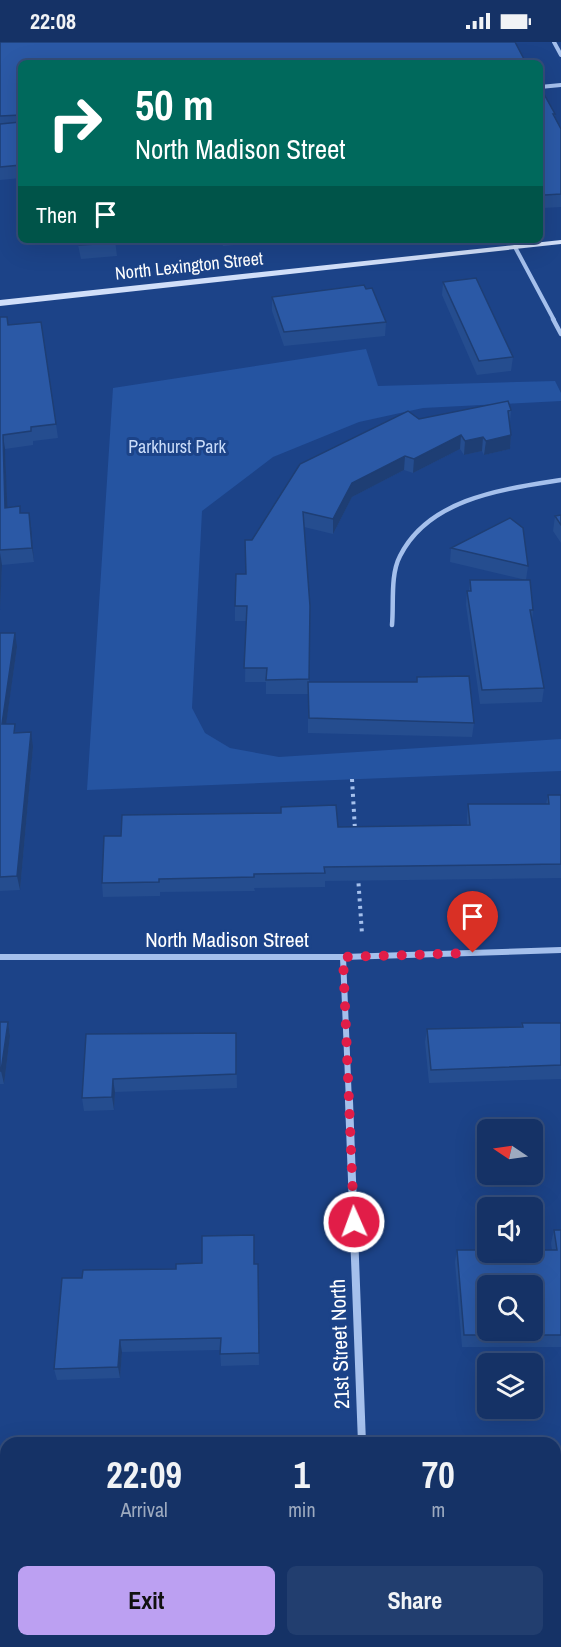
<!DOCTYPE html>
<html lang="en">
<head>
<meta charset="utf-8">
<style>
  :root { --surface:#153266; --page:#223e6f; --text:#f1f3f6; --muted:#9daabf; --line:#344d7a; --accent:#bca0f2 }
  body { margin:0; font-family:"Archivo Narrow",sans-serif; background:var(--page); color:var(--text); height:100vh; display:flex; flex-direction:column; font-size:22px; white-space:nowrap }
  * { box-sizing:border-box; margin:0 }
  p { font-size:20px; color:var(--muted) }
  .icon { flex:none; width:33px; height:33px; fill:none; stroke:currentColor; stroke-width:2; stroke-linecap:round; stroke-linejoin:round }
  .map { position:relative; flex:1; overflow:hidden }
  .sheet { position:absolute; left:0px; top:1395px; width:561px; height:210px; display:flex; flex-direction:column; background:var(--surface); border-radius:18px 18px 0 0; box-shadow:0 6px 24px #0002,0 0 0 2px var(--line) }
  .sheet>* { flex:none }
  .hud { position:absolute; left:18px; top:18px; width:525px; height:183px; border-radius:9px; box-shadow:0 6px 24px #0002,0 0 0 2px var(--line); background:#00695c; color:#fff; overflow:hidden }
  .needle { width:39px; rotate:283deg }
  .buttons { position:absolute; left:477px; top:1077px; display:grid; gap:12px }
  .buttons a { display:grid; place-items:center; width:66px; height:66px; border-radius:9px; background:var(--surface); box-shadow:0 6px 24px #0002,0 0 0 2px var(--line); font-size:30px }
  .pin { position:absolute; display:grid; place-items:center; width:51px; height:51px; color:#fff; margin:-62px -26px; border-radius:50% 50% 50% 0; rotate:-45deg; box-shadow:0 0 6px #0007 }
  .pin .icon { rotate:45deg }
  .me { position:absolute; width:66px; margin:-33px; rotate:358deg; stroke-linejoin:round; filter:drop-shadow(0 0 4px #0008) }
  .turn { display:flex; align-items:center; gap:21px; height:126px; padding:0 18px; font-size:27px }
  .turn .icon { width:78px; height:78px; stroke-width:2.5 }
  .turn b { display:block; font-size:42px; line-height:51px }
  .then { display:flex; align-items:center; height:57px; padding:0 18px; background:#0003; gap:12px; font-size:22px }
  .eta { display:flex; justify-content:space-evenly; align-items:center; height:102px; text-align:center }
  .eta b { font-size:36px; font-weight:700; line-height:42px }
  .button { display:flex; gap:12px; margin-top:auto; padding:12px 18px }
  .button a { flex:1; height:69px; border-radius:9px; background:var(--accent); color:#111; font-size:24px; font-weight:700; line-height:69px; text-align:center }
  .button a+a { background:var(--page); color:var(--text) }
  .status { display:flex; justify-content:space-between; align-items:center; height:42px; padding:0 30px; background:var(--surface); direction:ltr }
  .status svg { height:16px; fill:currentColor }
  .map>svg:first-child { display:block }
  .green { fill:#2554a1 }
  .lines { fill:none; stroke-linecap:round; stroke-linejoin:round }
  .path { stroke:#a5c0ec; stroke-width:4; stroke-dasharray:3 4.5; stroke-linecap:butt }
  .street-far3 { stroke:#a5c0ec; stroke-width:4 }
  .street-far2 { stroke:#a5c0ec; stroke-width:4.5 }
  .street-far1 { stroke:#a5c0ec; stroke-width:6 }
  .street { stroke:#a5c0ec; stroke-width:8 }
  .secondary { fill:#d1dff9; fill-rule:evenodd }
  .wall { fill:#254d8f }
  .shaded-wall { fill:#1e3e74 }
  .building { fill:#2b59a6; stroke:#1e3e74; stroke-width:1.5; fill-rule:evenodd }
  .route { stroke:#e11d48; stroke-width:10; stroke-dasharray:0 18 }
  .labels { text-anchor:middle; stroke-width:6; stroke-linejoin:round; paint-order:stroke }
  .far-street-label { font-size:18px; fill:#fff; stroke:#1c4388 }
  .far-park-label { font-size:18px; fill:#cadcf9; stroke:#1c4388 }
  .street-label { font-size:21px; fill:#fff; stroke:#1c4388 }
</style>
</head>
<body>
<div class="status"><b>22:08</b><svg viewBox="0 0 49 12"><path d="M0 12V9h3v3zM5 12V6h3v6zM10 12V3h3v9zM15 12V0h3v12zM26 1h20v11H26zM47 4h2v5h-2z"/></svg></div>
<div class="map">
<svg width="561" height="1605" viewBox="0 0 561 1605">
  <rect width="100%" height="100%" fill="#1c4388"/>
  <path class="green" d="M366,307L378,344L555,339L561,351V359L423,366L359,380L273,415L202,469L192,666L205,691L230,706L279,715L561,697V729L87,748L113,346Z"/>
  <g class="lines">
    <path class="path" d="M352,737L355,788
      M358,834L362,892"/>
    <path class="street-far3" d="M554,0L561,13
      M540,45L561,43
      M515,205L554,278"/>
    <path class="street-far2" d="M553,277L561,292
      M392,583C394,562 390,533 400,514C429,456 504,447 561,438"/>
    <path class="street-far1" d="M0,915H343L561,908
      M343,915L349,1061"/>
    <path class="street" d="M349,1059L362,1401
      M555,1435H561
      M0,1455L6,1454
      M371,1599V1605"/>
    <path class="secondary" d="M561,198V202L0,264V258Z"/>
  </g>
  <path class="wall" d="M0,0L21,21V136L0,138Z
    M540,45L555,72V76L561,87V165L543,166L540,161Z
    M77,198H115L117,214L81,217Z
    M221,198H257V201L223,204Z
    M443,240L513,315L511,329L477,333L442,253Z
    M272,255L386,280L385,294L284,304L272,269Z
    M0,275L9,283L56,382L58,396L33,399V403L5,407L7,465L21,471H29L34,520L2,523L0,568Z
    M511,368L510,380L511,393L510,407L484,413L482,409L464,413L460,407L413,431L404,428L352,455L333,492L304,485L310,564L309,640H416L417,635L474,681L472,695L308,691V652H266V640H245L246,579H235V564L246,532L252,498L419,377Z
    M561,473V501L553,489L555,474Z
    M451,506L528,524L526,538L450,520Z
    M470,538L533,568L532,579L544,646L542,660L480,662L466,563L467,549H469Z
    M0,591L17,605L6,682L33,705L20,848L0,849Z
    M548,753H561V836L325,839V845L254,846L255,849L160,850V854L103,855L102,841L338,785L467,783V776L468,762H546Z
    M0,980H8L10,994L4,1042H0Z
    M522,981H561V1037L429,1041L425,1000L427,987L521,985Z
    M236,991L237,1046L115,1050L114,1068L84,1069L82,1056L86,992Z
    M554,1188H561V1305H462L455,1220L457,1208H552L551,1201Z
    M254,1222H258L259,1323L221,1324L220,1308L122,1310L120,1336L57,1338L54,1327L82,1236L176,1227Z
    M555,1542H561V1603L554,1604V1605H494L493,1599H555Z
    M6,1599H260V1605H0Z"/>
  <path class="shaded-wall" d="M3,393L5,407L8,480L5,466Z
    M461,393L460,407L413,431L414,417Z
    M511,393L510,407L484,413L486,399Z
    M483,395L482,409L464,413L465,399Z
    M405,414L404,428L352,455L333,492V477L352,441Z
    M29,471L31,485L34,520L32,506Z
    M0,510L2,523L0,568Z
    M15,591L17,605L4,697L2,682Z
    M31,690L33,705L20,848L17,834Z
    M8,980L10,994L4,1042L1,1029Z
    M113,1037L115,1050L114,1068L112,1055Z
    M120,1298L122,1310L120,1336L118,1325Z"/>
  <path class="building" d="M0,0H515L526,21H21V73L0,74Z
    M540,45L555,72H553L561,87V152L545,153L540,144Z
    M21,79V123L0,125V82L20,80Z
    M78,198H115L116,201L79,203Z
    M476,236L513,315L479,319L443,240Z
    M364,243L366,247L372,246L386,280L284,290L272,255Z
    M0,275H7L8,283L41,280L56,382L31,385V389L3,393L5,466L20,464V471H29L32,506L0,508Z
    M508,359L511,368L508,369L511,393L486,399L483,395L465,399L461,393L414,417L405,414L352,441L333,477L303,470L310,564L309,637L266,638L267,626H244L247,564H235L236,532H246L245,498H252L300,422L408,369L419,377Z
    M561,473V483L555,474Z
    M510,476L523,486L528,524L451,506Z
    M470,538H530L533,568H530L544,646L482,648L467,549H471Z
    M0,591H15L2,682H15L14,691L31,690L17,834L0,835Z
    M469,634L474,681L309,676L308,640H417V635Z
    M548,753H561V822L324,825L325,831L254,832V835L159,837V840L102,841L104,794H121L122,773L281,771V765L336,763L338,785L470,783L468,762H549Z
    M0,980H8L1,1029H0Z
    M522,981H561V1023L431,1028L427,987L523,985Z
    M236,991V1032L113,1037L112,1055L82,1056L86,992Z
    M554,1188H561V1293H464L457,1208H488V1210H532V1208H557ZM488,1244H532V1288H488Z
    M254,1193V1222H258L259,1311L220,1312L221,1296L120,1298L118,1325L54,1327L62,1236H82L83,1228L176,1227V1222L202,1221V1194Z
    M555,1542H561V1595H555Z
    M0,1578H6V1599H240L241,1605H0Z
    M497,1599H553L554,1605H498Z"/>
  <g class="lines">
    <path class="route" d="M354,1180L343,915L473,911"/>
  </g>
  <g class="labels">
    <g class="far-street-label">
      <text transform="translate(189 224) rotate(-6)" y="6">North Lexington Street</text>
    </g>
    <g class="far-park-label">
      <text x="177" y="411">Parkhurst Park</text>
    </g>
    <g class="street-label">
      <text x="227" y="905">North Madison Street</text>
      <text transform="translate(340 1302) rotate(-92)" y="7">21st Street North</text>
    </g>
  </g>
</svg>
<div class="buttons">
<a><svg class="needle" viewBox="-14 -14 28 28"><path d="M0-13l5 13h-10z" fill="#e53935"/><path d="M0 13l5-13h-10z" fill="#9daabf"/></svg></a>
<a><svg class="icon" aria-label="sound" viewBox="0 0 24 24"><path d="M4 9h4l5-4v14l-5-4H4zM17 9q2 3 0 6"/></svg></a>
<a><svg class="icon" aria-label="search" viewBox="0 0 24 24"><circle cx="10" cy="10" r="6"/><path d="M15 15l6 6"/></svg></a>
<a><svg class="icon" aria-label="layers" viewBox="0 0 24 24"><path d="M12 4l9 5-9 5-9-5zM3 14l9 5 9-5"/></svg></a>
</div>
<div class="pin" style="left:473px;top:911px;background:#d93025"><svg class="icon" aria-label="arrive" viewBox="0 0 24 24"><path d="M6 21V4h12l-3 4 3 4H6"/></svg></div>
<svg class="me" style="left:354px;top:1180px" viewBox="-20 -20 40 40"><circle r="17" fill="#e11d48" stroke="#fff" stroke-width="3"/><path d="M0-11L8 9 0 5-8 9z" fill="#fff"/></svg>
<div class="hud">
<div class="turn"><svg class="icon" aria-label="right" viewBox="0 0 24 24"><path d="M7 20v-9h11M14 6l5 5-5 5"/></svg><div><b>50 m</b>North Madison Street</div></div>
<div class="then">Then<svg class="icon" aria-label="arrive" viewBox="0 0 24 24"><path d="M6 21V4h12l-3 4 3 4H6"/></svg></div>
</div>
<section class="sheet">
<div class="eta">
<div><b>22:09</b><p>Arrival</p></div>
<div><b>1</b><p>min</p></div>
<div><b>70</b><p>m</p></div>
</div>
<div class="button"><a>Exit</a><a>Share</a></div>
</section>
</div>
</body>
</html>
